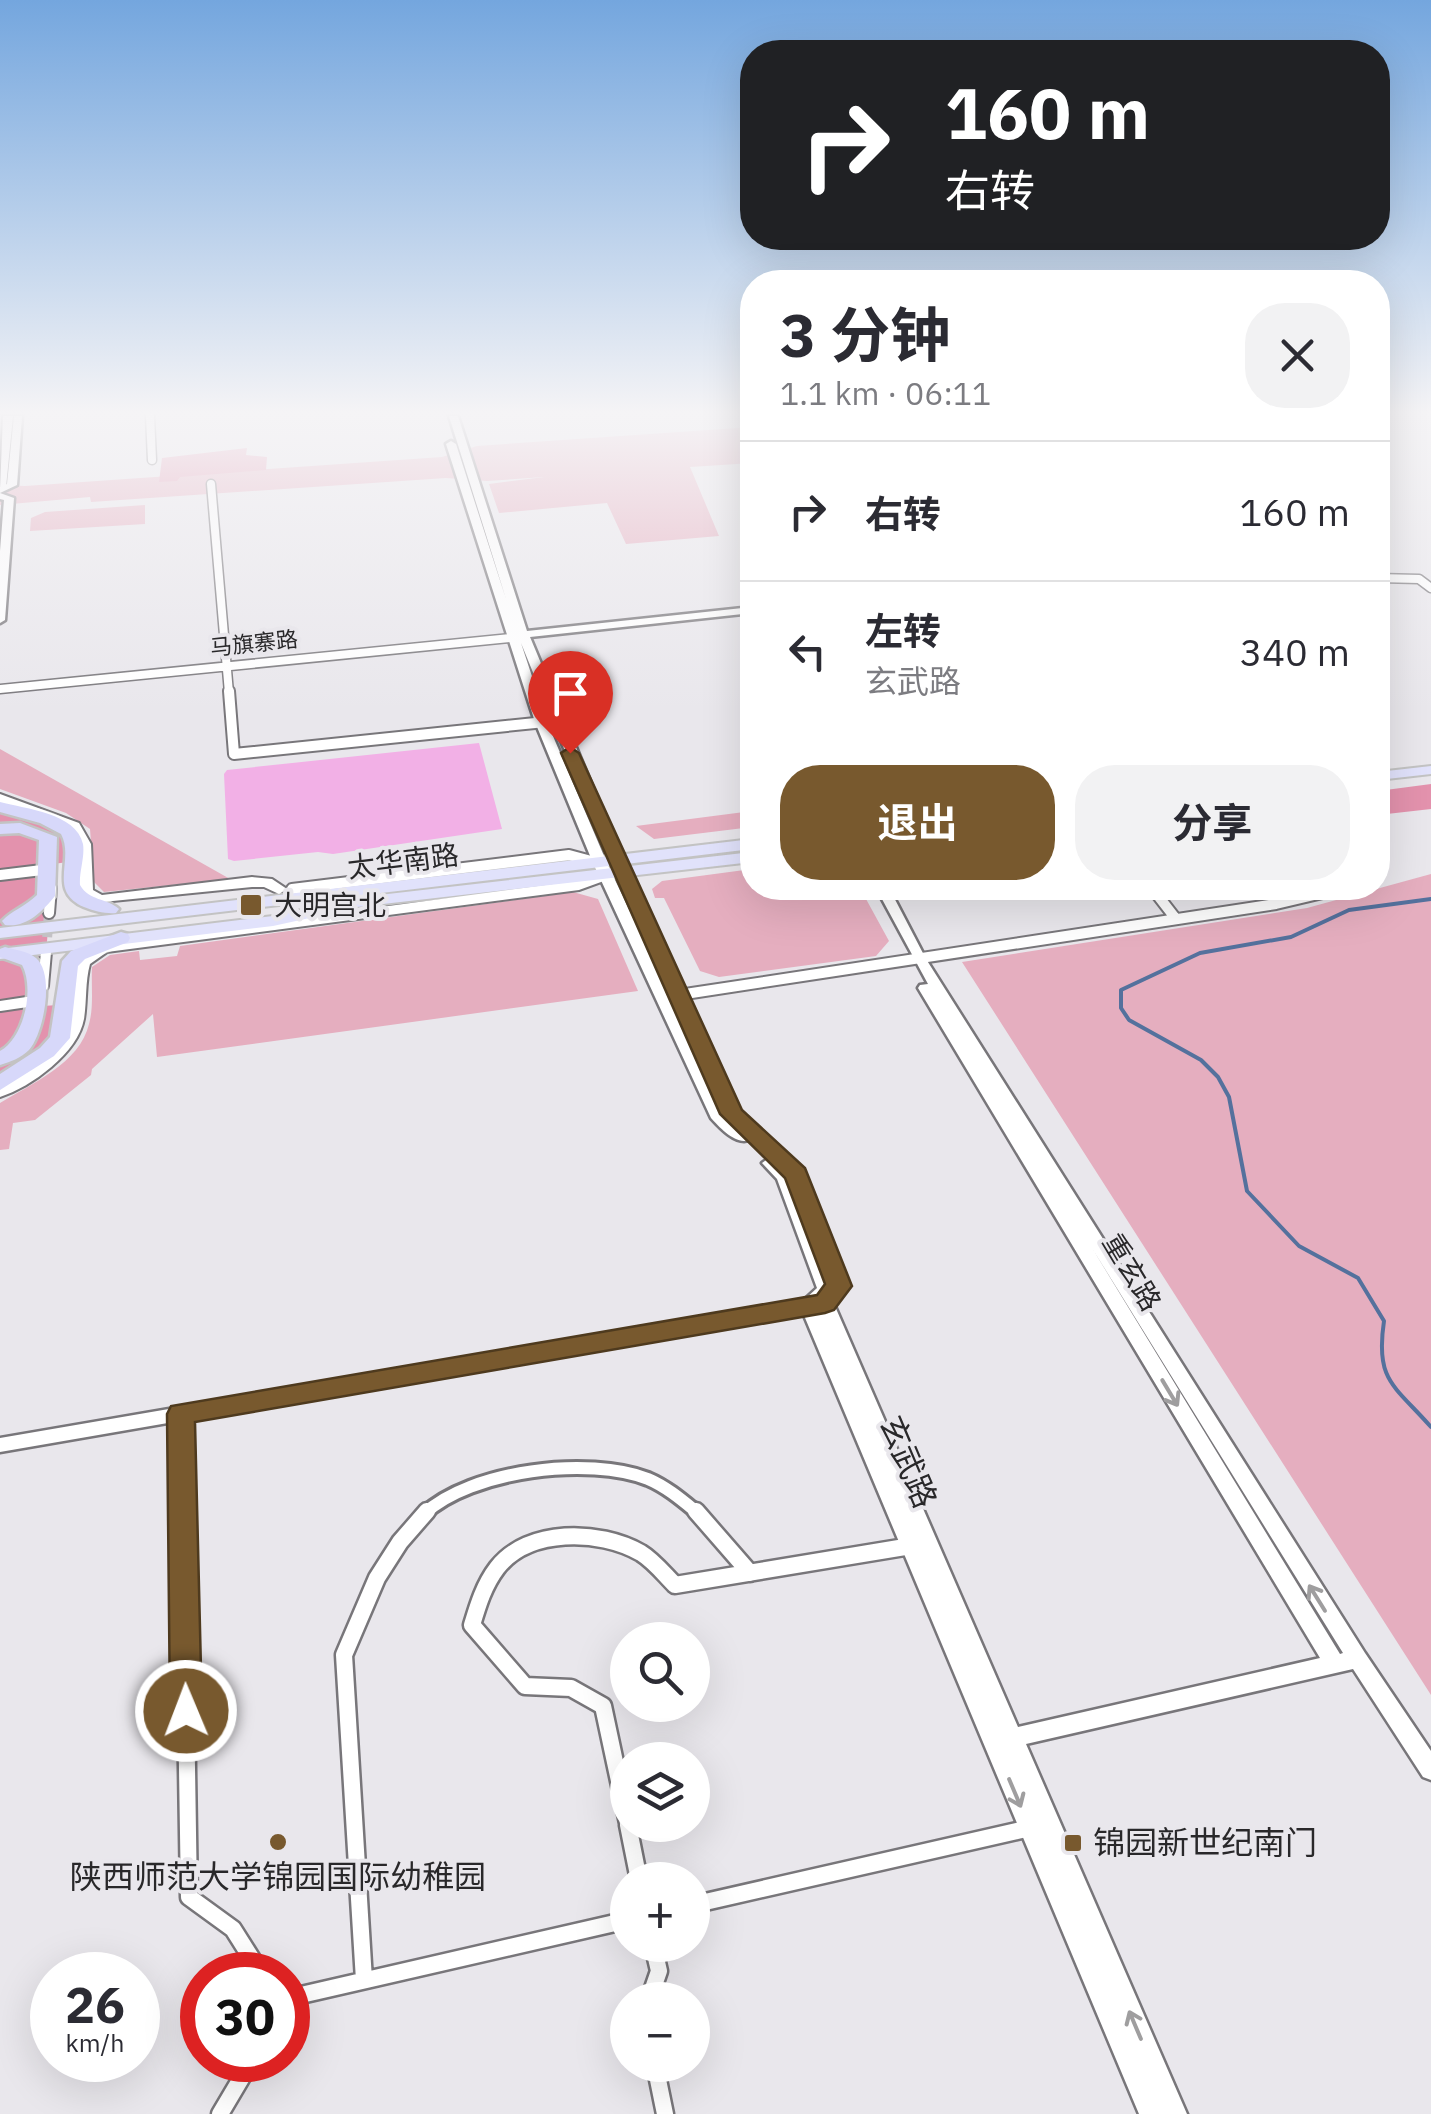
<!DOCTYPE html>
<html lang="zh">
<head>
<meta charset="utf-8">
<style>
  :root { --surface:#fff; --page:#f2f2f3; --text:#2b2b33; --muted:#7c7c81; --line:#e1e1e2; --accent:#78592e }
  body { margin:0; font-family:"IBM Plex Sans","Noto Sans SC",sans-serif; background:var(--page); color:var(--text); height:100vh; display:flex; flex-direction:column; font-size:38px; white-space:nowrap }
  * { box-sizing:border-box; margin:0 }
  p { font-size:32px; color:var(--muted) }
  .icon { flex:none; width:55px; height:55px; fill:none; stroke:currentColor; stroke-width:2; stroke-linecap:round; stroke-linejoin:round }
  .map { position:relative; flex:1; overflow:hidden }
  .details { position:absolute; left:740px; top:270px; width:650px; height:630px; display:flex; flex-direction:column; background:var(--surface); border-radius:40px; box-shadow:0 10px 40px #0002 }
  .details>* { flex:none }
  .banner { position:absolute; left:740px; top:40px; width:650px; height:210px; border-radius:40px; box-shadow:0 10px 40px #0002; background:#202124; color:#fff; overflow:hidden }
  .fabs { position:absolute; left:610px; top:1622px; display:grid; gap:20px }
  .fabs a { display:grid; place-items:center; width:100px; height:100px; border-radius:50%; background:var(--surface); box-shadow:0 10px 40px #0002; font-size:50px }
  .speed { position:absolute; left:30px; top:1952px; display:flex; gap:20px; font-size:50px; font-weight:700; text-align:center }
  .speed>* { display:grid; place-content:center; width:130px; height:130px; border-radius:50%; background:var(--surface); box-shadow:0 10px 40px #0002; line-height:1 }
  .speed small { font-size:25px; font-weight:400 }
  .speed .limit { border:15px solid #d22; background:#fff; color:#111 }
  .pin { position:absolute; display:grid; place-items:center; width:85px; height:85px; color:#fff; margin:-102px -42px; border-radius:50% 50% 50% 0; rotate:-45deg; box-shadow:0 0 10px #0007 }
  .pin .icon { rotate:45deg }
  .me { position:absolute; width:110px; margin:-55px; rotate:359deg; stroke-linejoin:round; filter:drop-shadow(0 0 8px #0008) }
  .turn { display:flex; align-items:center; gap:35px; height:210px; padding:0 40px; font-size:45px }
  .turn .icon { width:130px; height:130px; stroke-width:2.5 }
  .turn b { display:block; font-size:70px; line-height:85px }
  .round { display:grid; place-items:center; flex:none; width:105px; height:105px; border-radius:40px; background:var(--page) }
  .headline { display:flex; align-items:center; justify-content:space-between; height:170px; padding:0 40px }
  h1 { font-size:60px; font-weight:700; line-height:75px }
  .cta { display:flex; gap:20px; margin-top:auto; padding:20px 40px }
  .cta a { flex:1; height:115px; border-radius:40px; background:var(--accent); color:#fff; font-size:40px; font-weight:700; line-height:115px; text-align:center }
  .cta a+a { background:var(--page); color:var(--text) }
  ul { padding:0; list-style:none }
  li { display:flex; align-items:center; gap:30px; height:140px; padding:0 40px; border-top:2px solid var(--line) }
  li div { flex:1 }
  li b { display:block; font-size:38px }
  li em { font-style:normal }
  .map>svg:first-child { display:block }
  .green { fill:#e5aebf }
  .forest { fill:#e392ad }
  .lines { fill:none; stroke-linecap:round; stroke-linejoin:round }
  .stream { stroke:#54719d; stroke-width:4 }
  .building { fill:#f2b0e6 }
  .minor-tunnel { stroke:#c3c1c5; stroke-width:10; stroke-dasharray:10 5; stroke-linecap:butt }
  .minor-far3-casing { stroke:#78767a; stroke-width:11 }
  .minor-far2-casing { stroke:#78767a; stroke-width:14 }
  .minor-far1-casing { stroke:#78767a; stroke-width:18 }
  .minor-casing { stroke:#78767a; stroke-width:21 }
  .tertiary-casing { stroke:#78767a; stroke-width:5 }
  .secondary-casing { stroke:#78767a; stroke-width:4 }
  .primary-casing { stroke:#c3c3c3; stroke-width:4 }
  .trunk-casing { stroke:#c3c3c3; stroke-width:5 }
  .minor-far3 { stroke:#fff; stroke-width:8 }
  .minor-far2 { stroke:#fff; stroke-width:10 }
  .minor-far1 { stroke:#fff; stroke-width:12 }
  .minor { stroke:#fff; stroke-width:16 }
  .tertiary { fill:#fff; fill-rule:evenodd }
  .secondary { fill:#fff; fill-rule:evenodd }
  .primary { fill:#e1e2fb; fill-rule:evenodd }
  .trunk { fill:#d7d8fa; fill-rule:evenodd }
  .oneway { stroke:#9f9e9f }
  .route { fill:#78592e; stroke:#4e3a1e; stroke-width:2.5 }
  .poi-dot { fill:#78592e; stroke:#e9e7ec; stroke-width:4 }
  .labels { text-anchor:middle; stroke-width:8; stroke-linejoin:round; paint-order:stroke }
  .far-street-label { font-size:22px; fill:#29282a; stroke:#e9e7ec }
  .street-label { font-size:28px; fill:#29282a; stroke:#e9e7ec }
  .poi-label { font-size:28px; fill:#29282a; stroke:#e9e7ec; text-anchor:start }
  .near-street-label { font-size:32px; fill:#29282a; stroke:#e9e7ec }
  .near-poi-label { font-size:32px; fill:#29282a; stroke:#e9e7ec; text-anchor:start }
</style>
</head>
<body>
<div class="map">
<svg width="1431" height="2114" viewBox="0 0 1431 2114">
  <rect width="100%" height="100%" fill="#e9e7ec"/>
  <path class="green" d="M752,427V463L690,467L719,536L626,544L607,503L499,513L489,484L544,477L487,481L446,478L91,502L90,497L0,505V485L25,486L442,457L477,446Z
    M145,505V524L30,531L31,518L45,512Z
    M0,749L230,879L104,892L94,882L90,829L66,813L0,789Z
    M752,811V827L654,839L636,826Z
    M752,869V888H860L889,941L876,956L719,977L700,971L664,898H655L652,889L662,881Z
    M1431,874V1695L962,962L1307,908Z
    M573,892L598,899L638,991L157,1057L153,1014L92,1069L91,1075L35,1120L13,1123L9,1149L0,1150V1103C31,1084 80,1063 89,1024C94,1006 91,986 92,967L110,955L139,951L140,960L177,956L180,946Z"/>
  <path class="forest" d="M247,448L246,455L267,457L266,470L180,477L177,481L159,482L162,458Z
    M1431,784V809L1378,815V791Z
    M0,809L61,833L65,837L68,862L53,864L42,1006L59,1005C53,1048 35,1054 0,1077Z"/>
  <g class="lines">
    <path class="stream" d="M1431,899L1349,910L1291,937L1200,953L1121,990V1008L1129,1020L1201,1060L1218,1077L1229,1097L1247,1191L1299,1246L1358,1278L1384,1321C1375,1381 1394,1385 1431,1427"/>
  </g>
  <path class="building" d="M479,743L502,829L333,854L318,852L234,861L228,859L224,774L227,770Z"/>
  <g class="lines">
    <path class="minor-tunnel" d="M46,952L49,913"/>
    <g class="minor-far3-casing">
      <path id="minor-far3" d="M150,416L152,460
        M211,484L229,693
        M1378,578L1419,579L1431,588
        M0,689L520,637"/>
    </g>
    <g class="minor-far2-casing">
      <path id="minor-far2" d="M229,691L234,754L555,721
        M0,875L42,870
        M1152,888L1176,919
        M292,889L569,855L595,862
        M49,913L51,888
        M43,986L46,952
        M672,996L1276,904L1344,888
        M0,1006L27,1002"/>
    </g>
    <g class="minor-far1-casing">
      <path id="minor-far1" d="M181,1414L183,1514
        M424,1514C471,1470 589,1456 648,1479C667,1487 683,1501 699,1514"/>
    </g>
    <g class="minor-casing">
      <path id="minor" d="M183,1511L189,1897L233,1929L262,1975
        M696,1511L750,1573
        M628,1823L603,1706L571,1688L525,1686L472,1625C478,1605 484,1585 497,1568C528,1528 599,1529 641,1553C654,1561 664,1574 675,1585L911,1546
        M628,1825L639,1880
        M692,1905L1030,1828
        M364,1980L344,1655L377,1578L400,1542L427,1511
        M288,1998L628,1920
        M649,2000L659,1971L653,1945
        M655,2065L665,2114
        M220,2114L252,2060"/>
    </g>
    <g class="tertiary-casing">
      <path id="tertiary" d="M14,416H22L17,485L0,493V487L7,484Z
        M449,416H458L527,631L752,607V613L530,637L634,886L738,1111L802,1170L848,1285L834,1304L1018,1727L1320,1658L918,988L920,985L928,984L876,888H889L926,959L1365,1653L1431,1751V1780L1423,1777L1353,1669L1026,1744L1187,2114H1139L803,1313L0,1452V1438L804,1300L817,1288L777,1179L762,1163L769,1158L749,1140C736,1145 720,1128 711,1118L593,863L535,722L446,444L451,441L456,444L506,599ZM521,643L620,886L686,1030L607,863L547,722ZM1092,1248L1343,1653L1340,1654Z
        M0,493L14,498L5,620L0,623V551L4,500L0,499Z"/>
    </g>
    <g class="secondary-casing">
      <path id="secondary" d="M3,416H13L6,487L0,490Z
        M0,794L79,823L91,844L93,890L102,895L252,877L272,879L287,889L279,894L264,887H252L93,903L77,892L75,844L68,829L0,803Z
        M607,870L612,872L615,875L612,878L579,890L107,952L90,964C85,982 87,1001 84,1019C78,1053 31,1087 0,1097V1083C26,1067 61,1051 67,1018C71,999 69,981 74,962L96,945L576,881Z"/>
    </g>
    <g class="primary-casing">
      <path id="primary" d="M1431,766V774L1378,780V772Z
        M752,839V849L0,938V928Z
        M752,852V862L339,909L337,912L273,926L0,959V949L273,916L311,908L312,904L318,902Z"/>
    </g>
    <g class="trunk-casing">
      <path id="trunk" d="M0,802C26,809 76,813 83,844C85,857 79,872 80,885C89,901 107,898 119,909L116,913C106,914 94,911 84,907C47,891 75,860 61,834L40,823L0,812Z
        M20,823L57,837L55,896C42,912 26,928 5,925L2,921C11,911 26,906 37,895L39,840L19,833L0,834V824Z
        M121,932L128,934L130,938L128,942L85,959L78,966L70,1038L54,1056L0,1090V1074L40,1048L50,1037L62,961L71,951Z
        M5,947C15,950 28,951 36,958C55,974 44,1033 29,1050C21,1058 10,1062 0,1065V1051C24,1038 35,989 22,965L0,957V949Z"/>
    </g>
    <use href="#minor-far3" class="minor-far3"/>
    <use href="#minor-far2" class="minor-far2"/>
    <use href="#minor-far1" class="minor-far1"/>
    <use href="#minor" class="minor"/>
    <use href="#tertiary" class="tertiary"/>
    <use href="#secondary" class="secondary"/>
    <use href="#primary" class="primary"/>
    <use href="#trunk" class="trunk"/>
  </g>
  <defs><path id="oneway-shaft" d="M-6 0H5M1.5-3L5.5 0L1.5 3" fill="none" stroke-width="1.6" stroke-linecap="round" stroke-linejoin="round" transform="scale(2.5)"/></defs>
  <g class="oneway">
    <use href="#oneway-shaft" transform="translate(1170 1393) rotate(59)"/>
    <use href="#oneway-shaft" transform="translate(1317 1598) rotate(-122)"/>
    <use href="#oneway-shaft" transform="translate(1015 1793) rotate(67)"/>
    <use href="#oneway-shaft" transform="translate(1135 2025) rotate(-113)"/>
  </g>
  <linearGradient id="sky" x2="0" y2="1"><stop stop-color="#74a6de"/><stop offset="0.58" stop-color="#f5f4f6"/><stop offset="1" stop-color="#f5f4f6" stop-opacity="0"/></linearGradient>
  <rect width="1431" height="712" fill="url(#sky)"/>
  <path class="route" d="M570,747L579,753L742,1110L805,1168L852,1286L834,1310L825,1313L195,1422L202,1711L197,1721L186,1725L174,1721L170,1711L167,1414L171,1406L817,1295L825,1284L785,1178L720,1114L561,753Z"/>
  <g class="poi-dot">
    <rect x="239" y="893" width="24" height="24" rx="5"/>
    <circle cx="278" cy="1842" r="10"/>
    <rect x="1063" y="1833" width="20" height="20" rx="5"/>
  </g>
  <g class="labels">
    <g class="far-street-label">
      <text transform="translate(254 643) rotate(-6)" y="8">马旗寨路</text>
    </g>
    <g class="street-label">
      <text transform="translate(403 861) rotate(-7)" y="10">太华南路</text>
      <text transform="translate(1132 1272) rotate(59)" y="10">重玄路</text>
    </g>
    <g class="poi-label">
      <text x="274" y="915">大明宫北</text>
    </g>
    <g class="near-street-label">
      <text transform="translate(908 1462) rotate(67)" y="11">玄武路</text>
    </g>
    <g class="near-poi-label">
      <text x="1093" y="1854">锦园新世纪南门</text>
      <text x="278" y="1888" text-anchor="middle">陕西师范大学锦园国际幼稚园</text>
    </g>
  </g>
</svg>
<div class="fabs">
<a><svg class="icon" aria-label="search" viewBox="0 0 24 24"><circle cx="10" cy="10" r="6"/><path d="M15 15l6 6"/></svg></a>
<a><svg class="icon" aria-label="layers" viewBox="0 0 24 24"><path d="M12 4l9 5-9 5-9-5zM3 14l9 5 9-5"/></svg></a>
<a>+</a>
<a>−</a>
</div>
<div class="speed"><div>26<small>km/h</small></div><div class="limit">30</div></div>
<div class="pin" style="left:570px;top:753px;background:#d93025"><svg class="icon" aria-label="arrive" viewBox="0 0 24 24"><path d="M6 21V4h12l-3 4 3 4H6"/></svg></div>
<svg class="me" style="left:186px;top:1711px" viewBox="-20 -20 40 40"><circle r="17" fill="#78592e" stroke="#fff" stroke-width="3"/><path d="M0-11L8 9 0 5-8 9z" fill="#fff"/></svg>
<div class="banner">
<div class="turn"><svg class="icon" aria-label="right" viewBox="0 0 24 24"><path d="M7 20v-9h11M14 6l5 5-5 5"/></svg><div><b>160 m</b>右转</div></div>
</div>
<section class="details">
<div class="headline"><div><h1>3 分钟</h1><p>1.1 km · 06:11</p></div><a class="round"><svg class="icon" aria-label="close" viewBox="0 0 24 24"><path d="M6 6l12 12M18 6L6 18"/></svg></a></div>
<ul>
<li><svg class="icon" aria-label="right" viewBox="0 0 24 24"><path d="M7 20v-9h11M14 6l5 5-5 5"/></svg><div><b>右转</b></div><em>160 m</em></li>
<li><svg class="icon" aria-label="left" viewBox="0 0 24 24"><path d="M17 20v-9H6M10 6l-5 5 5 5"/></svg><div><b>左转</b><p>玄武路</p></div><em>340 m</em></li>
</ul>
<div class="cta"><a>退出</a><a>分享</a></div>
</section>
</div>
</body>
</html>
